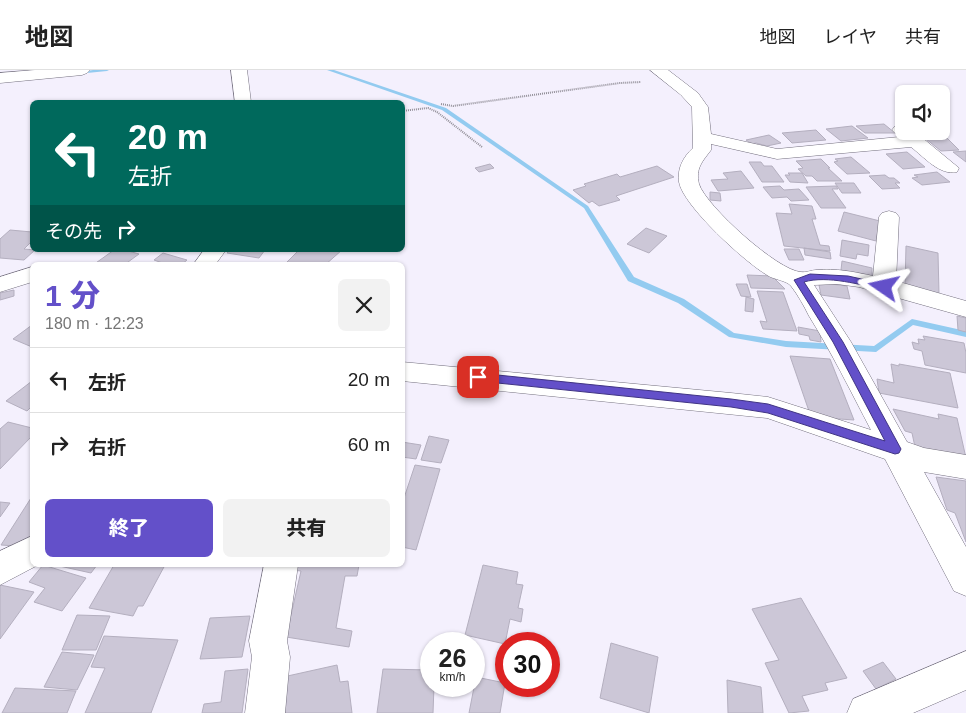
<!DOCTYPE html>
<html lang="ja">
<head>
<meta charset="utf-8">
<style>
  :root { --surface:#fff; --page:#f2f2f2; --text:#222; --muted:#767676; --line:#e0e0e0; --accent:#6350c9 }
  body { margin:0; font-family:Helvetica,"Noto Sans JP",sans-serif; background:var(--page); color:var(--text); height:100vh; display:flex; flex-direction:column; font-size:19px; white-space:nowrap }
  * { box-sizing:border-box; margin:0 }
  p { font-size:16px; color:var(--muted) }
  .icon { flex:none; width:28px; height:28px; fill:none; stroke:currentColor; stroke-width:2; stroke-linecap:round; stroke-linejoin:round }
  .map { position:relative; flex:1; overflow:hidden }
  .panel { position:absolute; left:30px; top:192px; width:375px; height:305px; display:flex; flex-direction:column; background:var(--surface); border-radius:8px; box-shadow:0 1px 4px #0004 }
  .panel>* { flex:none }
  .banner { position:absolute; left:30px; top:30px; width:375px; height:152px; border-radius:8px; box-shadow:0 1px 4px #0004; background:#00695c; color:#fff; overflow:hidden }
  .fabs { position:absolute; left:895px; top:15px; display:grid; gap:10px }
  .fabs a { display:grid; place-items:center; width:55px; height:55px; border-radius:8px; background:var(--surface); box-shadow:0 1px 4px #0004; font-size:25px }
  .speed { position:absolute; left:420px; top:562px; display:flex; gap:10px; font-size:25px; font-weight:700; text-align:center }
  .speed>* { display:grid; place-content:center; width:65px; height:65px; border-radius:50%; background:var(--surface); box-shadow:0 1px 4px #0004; line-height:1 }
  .speed small { font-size:12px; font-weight:400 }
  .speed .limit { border:8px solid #d22; background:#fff; color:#111 }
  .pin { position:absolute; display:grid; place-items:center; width:42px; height:42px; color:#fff; margin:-21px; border-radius:10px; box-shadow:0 2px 8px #0006 }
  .me { position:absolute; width:55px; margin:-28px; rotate:281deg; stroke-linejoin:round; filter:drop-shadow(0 0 4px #0008) }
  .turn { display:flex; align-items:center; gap:18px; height:105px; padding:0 15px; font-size:22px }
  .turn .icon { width:65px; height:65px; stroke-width:2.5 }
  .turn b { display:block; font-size:35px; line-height:42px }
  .then { display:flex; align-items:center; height:48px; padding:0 15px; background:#0003; gap:10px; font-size:19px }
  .round { display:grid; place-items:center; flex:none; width:52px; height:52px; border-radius:8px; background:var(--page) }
  .headline { display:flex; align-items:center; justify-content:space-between; height:85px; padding:0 15px }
  h1 { font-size:30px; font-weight:800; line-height:38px; color:var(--accent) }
  .primary-button { display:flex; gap:10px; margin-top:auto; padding:10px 15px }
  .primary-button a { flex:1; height:58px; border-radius:8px; background:var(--accent); color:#fff; font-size:20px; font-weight:800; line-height:58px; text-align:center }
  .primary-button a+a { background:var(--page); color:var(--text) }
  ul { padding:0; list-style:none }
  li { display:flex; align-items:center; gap:15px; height:65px; padding:0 15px; border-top:1px solid var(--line) }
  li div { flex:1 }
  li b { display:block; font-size:19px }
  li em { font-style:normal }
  header { display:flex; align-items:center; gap:30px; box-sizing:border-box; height:70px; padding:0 25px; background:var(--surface); border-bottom:1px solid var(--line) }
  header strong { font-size:24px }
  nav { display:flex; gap:28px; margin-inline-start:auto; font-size:18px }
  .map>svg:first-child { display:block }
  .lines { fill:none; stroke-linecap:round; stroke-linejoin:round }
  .stream { fill:#93cbf0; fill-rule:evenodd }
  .building { fill:#ccc7d7; stroke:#b4afbf }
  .minor-casing { stroke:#736f7e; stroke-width:1 }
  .path { stroke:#928f98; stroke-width:2; stroke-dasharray:1 1; stroke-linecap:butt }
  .minor { fill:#fff; fill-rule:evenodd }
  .route { fill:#6350c9; stroke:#403483 }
</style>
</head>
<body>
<header>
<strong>地図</strong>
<nav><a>地図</a><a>レイヤ</a><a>共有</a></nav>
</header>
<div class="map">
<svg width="966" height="643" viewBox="0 0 966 643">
  <rect width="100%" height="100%" fill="#f4f0fd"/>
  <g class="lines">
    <path class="stream" d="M93,0H109L107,1L77,4L75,3Z
      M327,0H334L446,38L588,136L634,207L684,229L734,263L786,271L874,276L912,249L966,261V267L913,255L876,282L786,277L729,267L678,233L628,211L584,138L442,40Z"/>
  </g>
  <path class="building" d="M884,54L895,63H865L856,56Z
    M852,56L868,68L841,71L826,59Z
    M816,60L826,70L792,73L782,63Z
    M769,65L781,73L767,76L756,73L752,74L746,70Z
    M947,68L959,80L941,81L926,69Z
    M966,81V92L953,82Z
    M907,82L925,97L903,99L886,84Z
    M851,87L870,103L847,104L834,92L838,91L835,89Z
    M821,89L830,98H828L842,111H817L812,106H806L798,99L803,98L796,91Z
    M749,92H761L764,96H772L784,112H762Z
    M490,94L494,98L479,102L475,98Z
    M657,96L674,107L616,126L620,130L599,136L592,131L589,133L573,120L586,116L584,114L617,104L620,107Z
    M741,101L754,118L718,121L711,110L728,109L723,103Z
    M937,102L950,112L922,115L912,108L918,107L914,105Z
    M788,103H802L808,113L790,112L785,105H790Z
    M885,105L889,108H894L900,113H895L900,118L882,119L869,106Z
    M835,113H854L861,123H842Z
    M780,116L784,120L799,119L809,130L791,131L787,127L772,128L763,117Z
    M836,116L838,119H832L846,138H821L806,117Z
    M710,122L720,123L721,131L710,130Z
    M789,134L812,136L816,149H812L820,175L829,176L830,181L784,176L776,143L792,144Z
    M844,142L880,151L876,171L838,161Z
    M646,158L667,166L649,183L627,174Z
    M10,160L32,162V171L24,179L35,180L24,190L0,188V169Z
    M842,170L869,175L868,186L857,184L856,189L840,186Z
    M906,176L938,183L939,224L905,216Z
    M804,178L830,182L831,189L805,185Z
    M784,179H799L804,190H789Z
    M114,180H125L139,184L124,195H93Z
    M230,180H265L259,188L227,183Z
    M299,180H342L325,195H284Z
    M163,183L187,190L181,195H168L154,190Z
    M842,191L872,198V207L841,200Z
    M747,205L772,206L785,219L751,218Z
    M823,213L847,216L850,229L821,225L819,215Z
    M736,214H747L751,227L741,226Z
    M14,220V226L0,230V223Z
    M757,221L783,222L797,261L763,259L760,251L767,252Z
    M746,227L754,229L753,242L745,241Z
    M957,246L966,248V262L958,260Z
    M32,255V277L13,269Z
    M798,257L820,261L821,272L810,270L809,266L799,264Z
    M923,266L964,273L966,283V303L925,295L922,281L914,279L912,272L919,274L918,269L925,270Z
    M790,286L830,289L854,350L811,347Z
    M891,294L899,296V294L950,303L958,338L879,323L877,309L894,313Z
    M32,311V336L27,341L6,331Z
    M893,339L939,349L938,344L957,348L966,388L915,377L912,363L905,361Z
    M8,352L32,358V366L0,399V359Z
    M429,366L449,370L441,393L421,390Z
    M402,372L421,375L416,389L402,387Z
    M415,395L440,399L416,480L402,477V434Z
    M936,407L966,411V472L955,443L947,440Z
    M31,428L32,473L30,477L1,475Z
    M0,432L10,433L0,447Z
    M43,495L86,508L62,541L34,532L45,518L29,512Z
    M55,495H97L91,503Z
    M114,495H165L143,536H138L133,546L89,538Z
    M295,495H359L357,506H345L336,558L352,561L349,577L286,567L301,501L293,500Z
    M483,495L518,502L516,514L523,515L518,538L523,539L521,552L510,549L505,574L465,565Z
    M0,515L34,522L0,569Z
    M801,528L847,608L825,613L828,620L802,626L809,641L789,643L765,593L779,590L752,539Z
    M77,545L110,546L96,580H62Z
    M250,546L242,587L200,589L210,548Z
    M104,566L178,570L151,643H85L105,598L91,597Z
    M611,573L658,587L649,643L600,628Z
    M62,582L94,585L77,620L44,617Z
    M883,592L896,609L876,619L863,601Z
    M337,595L340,612L348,611L352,643H285L283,607Z
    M248,599L242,643H202L204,634L221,632L225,601Z
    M383,599L431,600V616H434L433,643H377Z
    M476,607L505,613L500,643H469Z
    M727,610L761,617L763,643H728Z
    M15,618L76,621L67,643H2Z"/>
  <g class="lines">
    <g class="minor-casing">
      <path id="minor" d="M35,0H90L87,3L82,5L0,13V3Z
        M231,0H247L251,32H235Z
        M650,0H668L698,23L708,37L711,64L777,79L899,67L892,60L895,56L904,55V61H914L959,98L957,102C940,106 924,87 911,77L777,89L711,74V80C703,91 695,98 699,114C706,136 778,201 801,202C806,203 812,200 816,200C835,198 855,202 873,206L879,147L882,143L889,141L896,143L899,147L896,211L966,231V247L859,217L837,214L814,215L851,272L907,372L924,378L966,385V409L924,402L966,477V526L954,521L885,389L767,348L402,311V292L731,323L768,327L871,360C851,322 832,283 809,246C804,236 798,225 791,216C786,210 774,210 767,205C746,193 683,136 679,112C677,99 683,87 693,78L692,37L681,25Z
        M204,180H226L215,195H193Z
        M32,197V212L0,222V207Z
        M32,466V495H38L0,515V481Z
        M264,495H298L287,571L290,587L285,643H245L252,587L249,571Z
        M966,581V620L913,643H847L853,629Z"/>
    </g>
    <path class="path" d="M441,34L453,36L620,13L641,12
      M402,41L428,38L437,42L482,77"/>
    <use href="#minor" class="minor"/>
  </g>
  <path class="route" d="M810,204L848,206L884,214L889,217L884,220C862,215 827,205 804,212L843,272L901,379L899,383L895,384L768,343L731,337L478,311L472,307L478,303L731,329L768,334L885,371L833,272L794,210Z"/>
</svg>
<div class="fabs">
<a><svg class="icon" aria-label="sound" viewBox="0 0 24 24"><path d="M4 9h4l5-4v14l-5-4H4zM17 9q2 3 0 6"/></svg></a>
</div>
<div class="speed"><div>26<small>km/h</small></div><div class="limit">30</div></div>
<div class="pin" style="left:478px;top:307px;background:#d93025"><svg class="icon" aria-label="arrive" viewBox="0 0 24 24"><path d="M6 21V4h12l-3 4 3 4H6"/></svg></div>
<svg class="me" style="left:884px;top:217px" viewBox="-20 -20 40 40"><path d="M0-17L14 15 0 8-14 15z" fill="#6350c9" stroke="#fff" stroke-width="4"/></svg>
<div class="banner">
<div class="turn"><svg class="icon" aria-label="left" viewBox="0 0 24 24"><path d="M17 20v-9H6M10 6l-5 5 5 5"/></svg><div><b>20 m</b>左折</div></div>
<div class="then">その先<svg class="icon" aria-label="right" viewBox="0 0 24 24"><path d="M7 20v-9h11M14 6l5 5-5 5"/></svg></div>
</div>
<section class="panel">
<div class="headline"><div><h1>1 分</h1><p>180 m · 12:23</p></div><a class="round"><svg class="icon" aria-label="close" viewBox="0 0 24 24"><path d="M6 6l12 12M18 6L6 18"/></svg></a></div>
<ul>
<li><svg class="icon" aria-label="left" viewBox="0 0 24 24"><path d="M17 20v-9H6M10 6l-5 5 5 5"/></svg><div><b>左折</b></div><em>20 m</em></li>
<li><svg class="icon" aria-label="right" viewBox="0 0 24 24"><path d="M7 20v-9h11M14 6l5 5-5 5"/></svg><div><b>右折</b></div><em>60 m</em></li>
</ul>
<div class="primary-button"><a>終了</a><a>共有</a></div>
</section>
</div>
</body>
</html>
